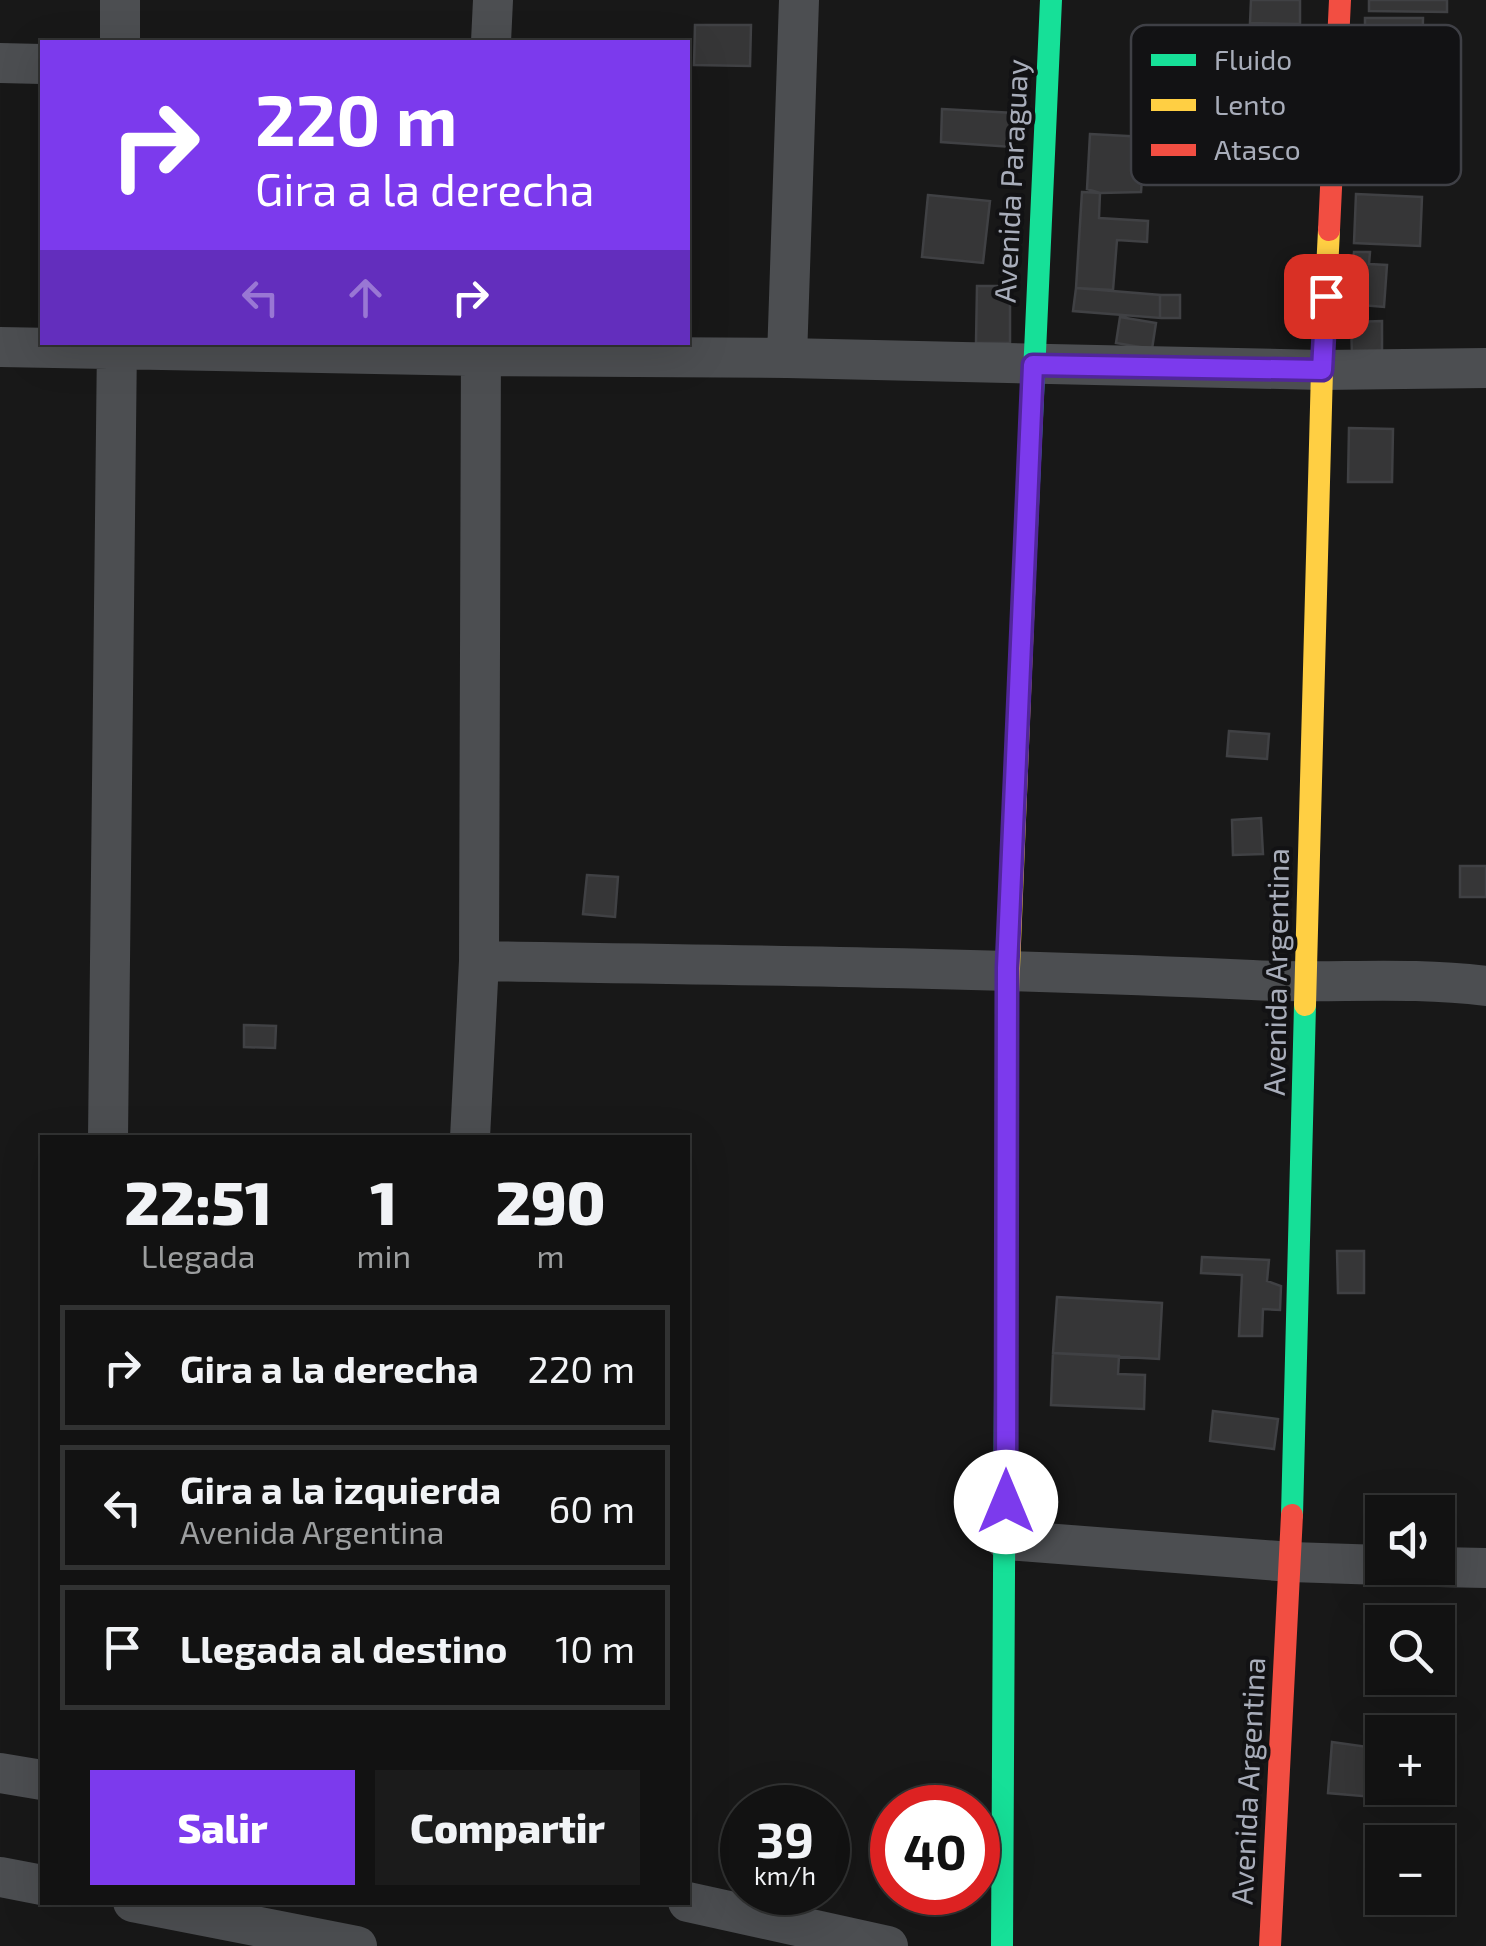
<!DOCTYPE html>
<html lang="es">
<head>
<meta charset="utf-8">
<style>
  :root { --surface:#121212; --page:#1b1b1b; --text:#f1f3f6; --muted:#9c9e9f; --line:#313232; --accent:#7c3aed }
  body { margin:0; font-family:"Exo 2",sans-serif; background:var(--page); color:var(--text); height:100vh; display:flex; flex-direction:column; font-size:38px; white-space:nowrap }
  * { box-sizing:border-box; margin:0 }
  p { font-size:32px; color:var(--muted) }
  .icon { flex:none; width:55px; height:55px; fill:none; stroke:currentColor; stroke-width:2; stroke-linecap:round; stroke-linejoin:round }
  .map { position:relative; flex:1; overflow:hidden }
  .drawer { position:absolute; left:40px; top:1135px; width:650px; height:770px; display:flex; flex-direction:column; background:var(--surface); border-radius:0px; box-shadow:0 10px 40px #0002,0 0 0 2px var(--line) }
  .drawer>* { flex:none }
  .banner { position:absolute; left:40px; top:40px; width:650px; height:305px; border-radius:0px; box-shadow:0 10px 40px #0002,0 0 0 2px var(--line); background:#7c3aed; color:#fff; overflow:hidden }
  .controls { position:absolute; left:1365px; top:1495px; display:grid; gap:20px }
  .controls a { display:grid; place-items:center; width:90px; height:90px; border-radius:0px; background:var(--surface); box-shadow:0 10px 40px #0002,0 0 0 2px var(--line); font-size:50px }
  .speed { position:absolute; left:720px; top:1785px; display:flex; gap:20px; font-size:50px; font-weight:700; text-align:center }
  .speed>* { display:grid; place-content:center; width:130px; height:130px; border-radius:50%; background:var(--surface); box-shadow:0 10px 40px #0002,0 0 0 2px var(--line); line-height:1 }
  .speed small { font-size:25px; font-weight:400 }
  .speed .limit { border:15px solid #d22; background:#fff; color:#111 }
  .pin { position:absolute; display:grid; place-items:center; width:85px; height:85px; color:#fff; margin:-42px; border-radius:20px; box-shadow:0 5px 15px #0006 }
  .me { position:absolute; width:110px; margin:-55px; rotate:0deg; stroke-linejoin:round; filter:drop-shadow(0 0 8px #0008) }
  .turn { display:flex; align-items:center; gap:35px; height:210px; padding:0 50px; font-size:45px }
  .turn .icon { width:130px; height:130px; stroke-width:2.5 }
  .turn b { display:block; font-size:70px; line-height:85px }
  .lanes { display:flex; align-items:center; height:95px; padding:0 50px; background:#0003; justify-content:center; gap:50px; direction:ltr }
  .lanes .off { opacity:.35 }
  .eta { display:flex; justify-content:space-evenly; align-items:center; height:170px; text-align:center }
  .eta b { font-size:60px; font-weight:800; line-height:70px }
  .button { display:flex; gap:20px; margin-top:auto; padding:20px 50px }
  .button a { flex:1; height:115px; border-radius:0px; background:var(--accent); color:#fff; font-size:40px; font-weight:800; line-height:115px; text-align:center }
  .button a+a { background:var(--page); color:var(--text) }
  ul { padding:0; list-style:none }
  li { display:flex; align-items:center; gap:30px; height:125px; margin:0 20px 15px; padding:0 30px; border:5px solid var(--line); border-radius:0px }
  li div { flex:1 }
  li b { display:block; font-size:38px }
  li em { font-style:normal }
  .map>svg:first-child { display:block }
  .building { fill:#363637; stroke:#404144; stroke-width:2.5 }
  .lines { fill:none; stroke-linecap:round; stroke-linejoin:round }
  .street { stroke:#4c4e51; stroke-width:40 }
  .fast { stroke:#16e098; stroke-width:22 }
  .slow { stroke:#ffcf43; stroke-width:22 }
  .jam { stroke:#f24e42; stroke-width:22 }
  .route-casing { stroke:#51269a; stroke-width:25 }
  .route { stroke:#7c3aed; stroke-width:18 }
  .labels { text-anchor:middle; stroke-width:8; stroke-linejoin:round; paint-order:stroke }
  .street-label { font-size:30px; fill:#a8adba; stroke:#121214 }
  .key { fill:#121214; stroke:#3f4046; stroke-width:2.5 }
  .key-label { font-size:28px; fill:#a8adba }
</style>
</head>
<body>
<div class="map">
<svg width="1486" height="1946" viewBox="0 0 1486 1946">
  <rect width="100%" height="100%" fill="#181818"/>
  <path class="building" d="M1251,0H1300V24L1250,23Z
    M1369,0H1447V12L1369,11Z
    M1365,18H1423L1422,62H1365Z
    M695,25H751L750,66L694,65Z
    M942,109L1014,113L1012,147L941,142Z
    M1090,134L1145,137L1141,192L1100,193L1087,189Z
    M1082,192L1100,193L1099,218L1148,221L1147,242L1117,240L1113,290L1076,288Z
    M1356,194L1422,197L1420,246L1354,243Z
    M928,195L990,201L983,263L922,257Z
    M1354,252H1370L1369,264L1387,265L1384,307L1350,304Z
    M977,286H1010V343H976Z
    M1076,288L1160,295V318L1073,311Z
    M1160,295H1180V318H1160Z
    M1120,317L1156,323L1152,349L1116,343Z
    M1382,321V355H1352L1351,322Z
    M1349,428L1393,429L1392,482H1348Z
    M1229,731L1269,734L1267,759L1227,756Z
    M1261,818L1263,854L1233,855L1232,820Z
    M1460,866H1486V897H1460Z
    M587,875L618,877L615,917L583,914Z
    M244,1025L276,1026L275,1048L244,1047Z
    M1337,1251H1364V1293H1338Z
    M1202,1257L1269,1260L1267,1281L1281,1286L1280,1310L1263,1309L1262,1336H1239L1242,1275L1201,1273Z
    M1057,1297L1162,1303L1159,1359L1053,1353Z
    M1053,1353L1119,1356L1118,1374L1145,1375L1144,1409L1051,1405Z
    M1213,1411L1278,1419L1274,1449L1210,1441Z
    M1332,1742L1375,1748L1373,1797L1328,1793Z"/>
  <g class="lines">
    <path class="street" d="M120,42V0
      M491,42L493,0
      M0,63L42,64
      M0,347L481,356L787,358L1322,370L1486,368
      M787,358L799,0
      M479,961C737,965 994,968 1252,980C1330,984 1408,976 1486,986
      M108,1138L117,342
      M470,1138L479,961L481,342
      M1006,1540L1291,1562L1382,1565
      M1438,1567L1486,1568
      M0,1773L42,1780
      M0,1877L42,1885
      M133,1902L357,1946
      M688,1902L888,1946"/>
    <path class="fast" d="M1025,572L1051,0
      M1292,1515L1305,1005
      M1002,1946L1007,1018"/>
    <path class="slow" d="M1305,1005L1322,370L1329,230
      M1007,1018L1025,572"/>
    <path class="jam" d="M1329,230L1340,0
      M1270,1946L1292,1515"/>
  </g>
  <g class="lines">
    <g class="route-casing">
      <path id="route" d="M1006,1502L1007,968L1033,365L1322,370L1326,296"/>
    </g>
    <use href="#route" class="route"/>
  </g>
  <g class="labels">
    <g class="street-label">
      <text transform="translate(1012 181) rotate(-87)" y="10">Avenida Paraguay</text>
      <text transform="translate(1277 972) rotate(-89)" y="10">Avenida Argentina</text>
      <text transform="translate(1249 1781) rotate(-87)" y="10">Avenida Argentina</text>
    </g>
  </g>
  <rect x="1131" y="25" width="330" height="160" rx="15" class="key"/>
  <rect x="1151" y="54" width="45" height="12" fill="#16e098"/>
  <rect x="1151" y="99" width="45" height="12" fill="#ffcf43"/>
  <rect x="1151" y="144" width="45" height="12" fill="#f24e42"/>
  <g class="key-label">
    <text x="1214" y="70">Fluido</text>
    <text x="1214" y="115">Lento</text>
    <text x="1214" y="160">Atasco</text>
  </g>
</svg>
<div class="controls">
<a><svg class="icon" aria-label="sound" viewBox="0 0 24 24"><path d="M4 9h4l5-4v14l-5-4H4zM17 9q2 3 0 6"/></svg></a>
<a><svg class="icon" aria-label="search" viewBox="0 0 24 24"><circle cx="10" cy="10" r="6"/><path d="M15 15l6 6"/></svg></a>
<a>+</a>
<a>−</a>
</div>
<div class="speed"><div>39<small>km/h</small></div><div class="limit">40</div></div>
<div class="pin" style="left:1326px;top:296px;background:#d93025"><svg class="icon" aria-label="arrive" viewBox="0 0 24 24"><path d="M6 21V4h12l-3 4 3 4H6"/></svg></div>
<svg class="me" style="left:1006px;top:1502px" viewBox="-20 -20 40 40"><circle r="19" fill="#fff"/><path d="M0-13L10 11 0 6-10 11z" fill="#7c3aed"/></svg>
<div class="banner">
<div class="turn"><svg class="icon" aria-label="right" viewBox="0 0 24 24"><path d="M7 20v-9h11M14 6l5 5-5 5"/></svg><div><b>220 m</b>Gira a la derecha</div></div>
<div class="lanes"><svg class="icon off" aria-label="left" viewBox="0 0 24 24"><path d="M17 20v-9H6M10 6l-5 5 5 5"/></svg><svg class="icon off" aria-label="ahead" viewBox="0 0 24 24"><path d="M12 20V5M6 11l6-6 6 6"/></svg><svg class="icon" aria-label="right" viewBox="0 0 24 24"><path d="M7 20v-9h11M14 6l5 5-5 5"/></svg></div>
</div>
<section class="drawer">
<div class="eta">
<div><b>22:51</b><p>Llegada</p></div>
<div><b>1</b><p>min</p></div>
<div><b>290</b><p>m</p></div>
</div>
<ul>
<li><svg class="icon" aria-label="right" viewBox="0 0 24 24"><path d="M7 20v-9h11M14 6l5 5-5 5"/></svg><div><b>Gira a la derecha</b></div><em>220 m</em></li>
<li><svg class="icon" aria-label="left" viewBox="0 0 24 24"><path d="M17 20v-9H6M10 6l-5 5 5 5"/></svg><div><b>Gira a la izquierda</b><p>Avenida Argentina</p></div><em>60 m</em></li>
<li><svg class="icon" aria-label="arrive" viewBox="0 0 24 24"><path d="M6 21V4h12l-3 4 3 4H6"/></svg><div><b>Llegada al destino</b></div><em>10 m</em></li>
</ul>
<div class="button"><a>Salir</a><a>Compartir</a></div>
</section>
</div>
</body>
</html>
